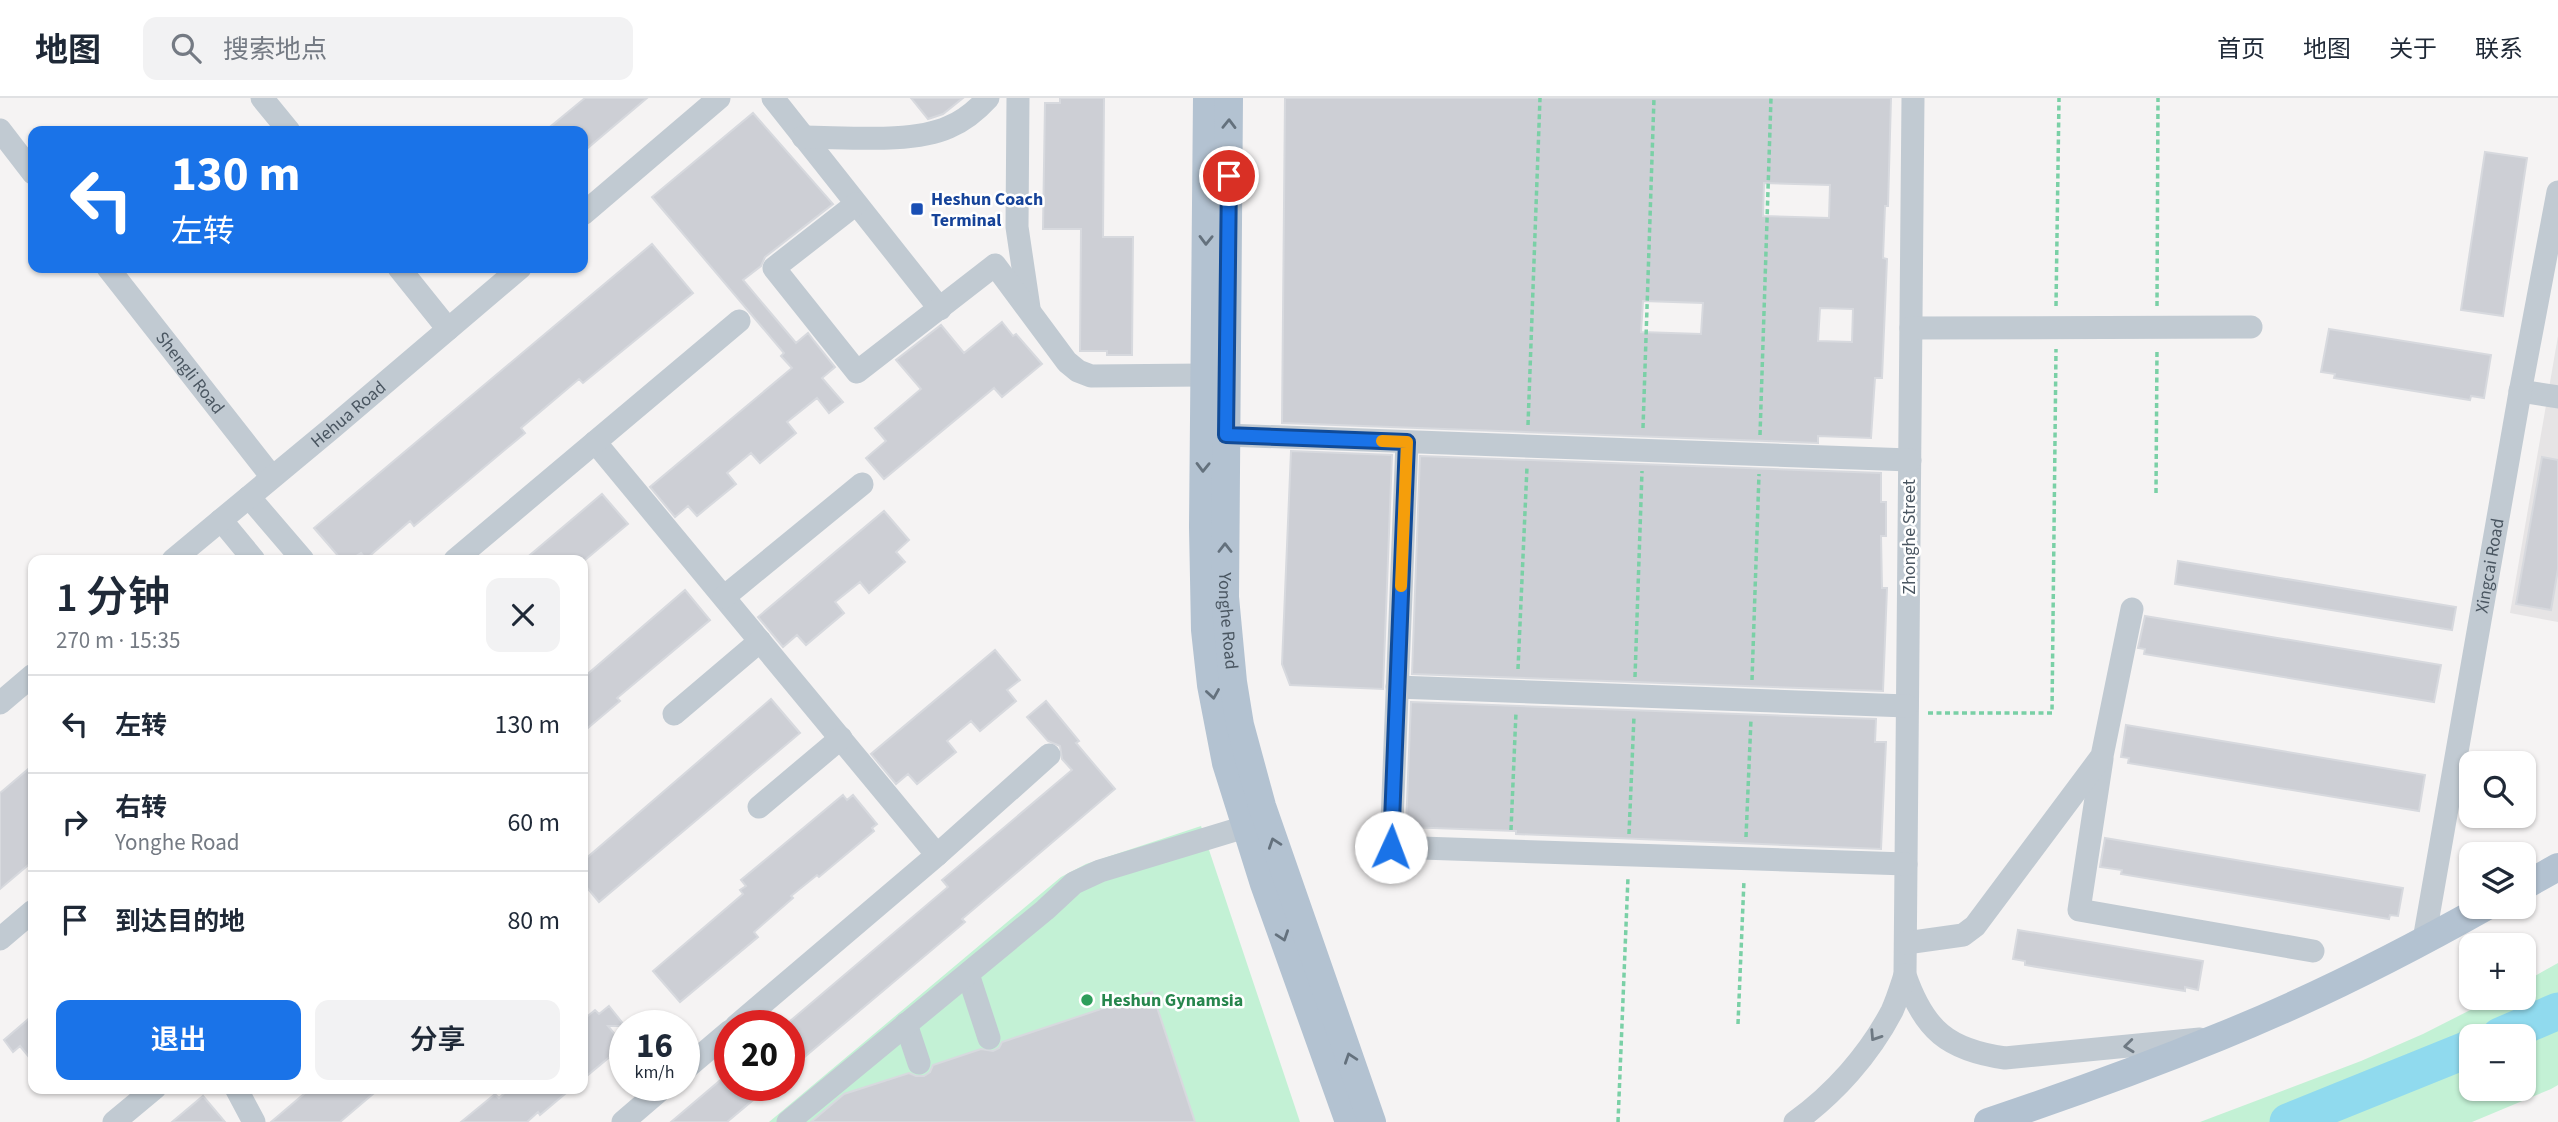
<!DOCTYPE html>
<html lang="zh">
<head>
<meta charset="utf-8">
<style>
  :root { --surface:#fff; --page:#f2f2f3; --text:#1f2937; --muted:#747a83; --line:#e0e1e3; --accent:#1a73e8 }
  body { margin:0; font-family:"Source Sans 3","Noto Sans SC",sans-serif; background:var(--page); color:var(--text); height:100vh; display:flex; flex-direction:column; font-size:26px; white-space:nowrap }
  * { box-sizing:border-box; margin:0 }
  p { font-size:23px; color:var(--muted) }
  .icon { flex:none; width:38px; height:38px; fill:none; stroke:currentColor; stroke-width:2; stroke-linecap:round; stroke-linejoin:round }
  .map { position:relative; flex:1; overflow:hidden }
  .sheet { position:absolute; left:28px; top:457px; width:560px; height:539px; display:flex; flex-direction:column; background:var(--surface); border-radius:14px; box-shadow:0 2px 5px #0004 }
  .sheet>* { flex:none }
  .hud { position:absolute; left:28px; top:28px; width:560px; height:147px; border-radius:14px; box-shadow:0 2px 5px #0004; background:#1a73e8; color:#fff; overflow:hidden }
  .controls { position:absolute; left:2459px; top:653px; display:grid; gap:14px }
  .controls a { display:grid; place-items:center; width:77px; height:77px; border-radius:14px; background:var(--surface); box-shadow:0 2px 5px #0004; font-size:35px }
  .speed { position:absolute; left:609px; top:912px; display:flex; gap:14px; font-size:35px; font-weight:700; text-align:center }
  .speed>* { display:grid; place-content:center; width:91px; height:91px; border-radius:50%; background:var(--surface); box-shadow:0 2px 5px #0004; line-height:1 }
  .speed small { font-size:18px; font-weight:400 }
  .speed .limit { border:10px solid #d22; background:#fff; color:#111 }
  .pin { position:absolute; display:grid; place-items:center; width:60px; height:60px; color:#fff; margin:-30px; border:4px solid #fff; border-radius:50%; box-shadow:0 2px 7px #0007 }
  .me { position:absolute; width:77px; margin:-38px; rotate:2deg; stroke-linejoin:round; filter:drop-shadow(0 0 5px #0008) }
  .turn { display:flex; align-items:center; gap:24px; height:147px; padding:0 28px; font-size:32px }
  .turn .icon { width:91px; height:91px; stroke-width:2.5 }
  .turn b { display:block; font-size:49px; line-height:60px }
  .round { display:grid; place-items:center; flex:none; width:74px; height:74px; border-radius:14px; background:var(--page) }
  .head { display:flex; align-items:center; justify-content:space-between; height:119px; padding:0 28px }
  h1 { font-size:42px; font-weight:600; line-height:52px }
  .button { display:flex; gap:14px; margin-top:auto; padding:14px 28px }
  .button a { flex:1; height:80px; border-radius:14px; background:var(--accent); color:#fff; font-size:28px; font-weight:600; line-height:80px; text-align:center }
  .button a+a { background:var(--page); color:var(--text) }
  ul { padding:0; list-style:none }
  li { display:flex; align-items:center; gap:21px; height:98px; padding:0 28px; border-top:2px solid var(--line) }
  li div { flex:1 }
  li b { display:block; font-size:26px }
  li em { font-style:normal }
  header { display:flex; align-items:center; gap:42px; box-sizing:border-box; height:98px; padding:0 35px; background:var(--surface); border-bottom:2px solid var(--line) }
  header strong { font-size:33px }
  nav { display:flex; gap:38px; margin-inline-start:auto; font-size:24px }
  .search { width:490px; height:63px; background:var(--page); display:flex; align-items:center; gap:18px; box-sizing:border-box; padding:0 24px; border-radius:14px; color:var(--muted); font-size:26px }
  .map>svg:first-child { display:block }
  .education { fill:#e6e4e5 }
  .green { fill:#c3f1d5; fill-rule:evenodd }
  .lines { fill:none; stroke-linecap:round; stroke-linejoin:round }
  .river { stroke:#90daee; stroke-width:37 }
  .building { fill:#cdcfd5; stroke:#d7d9de; stroke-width:2; fill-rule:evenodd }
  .path { stroke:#7ad0a6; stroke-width:3.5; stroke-dasharray:5 3.5; stroke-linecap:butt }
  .minor { stroke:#c1cad2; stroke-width:23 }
  .major { stroke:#b3c2d1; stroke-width:28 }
  .oneway { stroke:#64717d }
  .oneway2 { stroke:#6e7983 }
  .route-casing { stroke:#114b97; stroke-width:18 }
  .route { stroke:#1a73e8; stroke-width:12 }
  .slow { stroke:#f59e0b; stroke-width:12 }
  .transit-dot { fill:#1a4fb4; stroke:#fff; stroke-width:2.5 }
  .leisure-dot { fill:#2e9e5b; stroke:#fff; stroke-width:2.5 }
  .labels { text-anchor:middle; stroke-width:5; stroke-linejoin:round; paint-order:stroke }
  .transit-label { font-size:18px; font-weight:bold; fill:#164399; stroke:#fff; text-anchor:start }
  .street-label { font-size:18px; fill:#4a5661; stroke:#fff }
  .leisure-label { font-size:18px; font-weight:bold; fill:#27864d; stroke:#fff; text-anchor:start }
</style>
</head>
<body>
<header>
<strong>地图</strong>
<div class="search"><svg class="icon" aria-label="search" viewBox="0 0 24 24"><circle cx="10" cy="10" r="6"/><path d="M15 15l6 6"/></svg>搜索地点</div>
<nav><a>首页</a><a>地图</a><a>关于</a><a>联系</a></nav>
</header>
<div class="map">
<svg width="2558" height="1024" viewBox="0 0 2558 1024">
  <rect width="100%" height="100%" fill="#f5f3f3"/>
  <path class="education" d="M2558,238V524L2510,515Z"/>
  <path class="green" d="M1201,728L1300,1024H769L1061,779L1086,766Z
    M2558,865V987L2551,991L2472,1024H2200L2361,963L2423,936L2494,900H2524V884ZM2471,938H2524V990H2471Z"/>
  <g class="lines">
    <path class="river" d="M2500,938L2558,913
      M2288,1024L2471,950"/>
  </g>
  <path class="building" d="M585,0H647L583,54V33H545Z
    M911,0H963L943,16L928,21Z
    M1060,0H1104L1103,139H1133L1132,257H1107V253H1080L1081,131H1043L1045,5H1060Z
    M1285,0H1891L1888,108H1885L1883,160L1887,161L1882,280H1875L1871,340L1818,338V345L1282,325ZM1764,85L1830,87L1829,120L1763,118ZM1643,203L1703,205L1701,236L1641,234ZM1820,210L1853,211L1852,244L1818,243Z
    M753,15L833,106L765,159L761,168L743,182L796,245L808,235L814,243L835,269L822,280L843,304L829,315L817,300L787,324L796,335L760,365L751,355L727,375L736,386L697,418L688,408L675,419L650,389L792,270L781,258L784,255L652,99Z
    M2485,54L2527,60L2503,218L2461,212Z
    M652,146L693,195L583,285L579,281L521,330L525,335L414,428L410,423L366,461L361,455L351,461L340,460L314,430Z
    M1002,224L1013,238L1016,236L1042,266L1002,299L994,290L884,381L866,360L886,343L875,330L921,291L896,262L941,227L964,255Z
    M2329,231L2491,257L2484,300L2471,298L2470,302L2334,280L2335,276L2321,274Z
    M1291,353L1392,357L1383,591L1290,587L1282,566Z
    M1420,358L1881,375V404H1886V438H1881L1882,490H1887L1883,593L1412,576Z
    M2542,359L2558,362V471L2551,512L2516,506Z
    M602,396L628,426L585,462H524Z
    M884,413L909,442L896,454L905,464L869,495L860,484L835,504L844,515L806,547L797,537L783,549L758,519Z
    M2178,463L2456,509L2452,532L2175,486Z
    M685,492L710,522L617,600L620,603L583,634V580Z
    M2145,518L2441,567L2434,604L2144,556L2145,551L2138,550Z
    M995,552L1020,582L1007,592L1016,603L980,633L971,623L947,643L956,654L917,686L908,676L896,686L871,656Z
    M771,601L800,635L599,804L583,785V763Z
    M1046,603L1079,643L1076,645L1115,691L962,821L965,824L789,972V924L948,789L942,782L1072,672L1062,661L1060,648L1048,643L1027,619Z
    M1411,604L1876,621L1875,644H1886L1881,751L1516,736V733L1406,729Z
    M2126,627L2425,677L2419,713L2128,665L2129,660L2121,659Z
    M33,667V763L0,791V695Z
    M843,697L847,702L853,697L877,726L872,730L874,733L819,779L817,777L791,798L793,800L754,834L758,839L680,904L653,873L743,796L740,792L746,788L741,782Z
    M2105,740L2403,790L2398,818L2390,817L2389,821L2121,776L2122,772L2100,769Z
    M2018,832L2203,863L2198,892L2185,889V893L2025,867V863L2013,861Z
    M1152,894L1195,1024H811L844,996L909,975L916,978H924L930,974L933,967L981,951L993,953L999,950L1002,944Z
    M609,908L625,928H608L624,947L583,981V922L595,912L599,916Z
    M33,917V964L20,948L13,954L4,942Z
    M730,974V987H771L727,1024H671Z
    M311,990H380L340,1024H271Z
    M510,990H572L540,1017L538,1014L527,1024H461L495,996L499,1000Z
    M203,998L225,1024H172Z"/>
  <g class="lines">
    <path class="path" d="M2056,208L2059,0
      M2157,208L2158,0
      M1528,327L1540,0
      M1643,330L1654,0
      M1760,337L1771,0
      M2156,395L2157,251
      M1518,571L1527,369
      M1635,579L1642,373
      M1752,582L1759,376
      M1928,615H2052L2056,251
      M1511,732L1516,614
      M1629,736L1634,618
      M1746,739L1751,621
      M1738,926L1744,782
      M1618,1024L1628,779"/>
    <g class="minor">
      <path d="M262,0L289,33"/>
      <path d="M773,0L940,211"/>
      <path d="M1018,0L1017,129L1029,210"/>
      <path d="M1913,0L1905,877C1924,932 1948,952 2005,960L2200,941"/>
      <path d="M0,32L33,75"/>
      <path d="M803,39C845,39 912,46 949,29C964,23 977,12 988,0"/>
      <path d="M856,106L774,170L857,274L995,167L1067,264L1078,273L1091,278L1204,277"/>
      <path d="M583,116L719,0"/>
      <path id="s1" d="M108,170L272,379"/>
      <path d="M399,170L448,231"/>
      <path d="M1911,230L2251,229"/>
      <path d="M2520,293L2558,299"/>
      <path d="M1226,337L1910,362"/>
      <path d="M595,344L937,757"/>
      <path d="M1407,344L1391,749L1906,766"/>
      <path d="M249,399L303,462"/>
      <path d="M221,422L254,462"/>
      <path id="s2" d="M173,462L332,330L520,170"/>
      <path d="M455,462L739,223"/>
      <path d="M724,499L862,386"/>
      <path d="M1397,589L1907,608"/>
      <path d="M0,605L33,577"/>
      <path d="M674,616L760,543"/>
      <path d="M2102,661L2079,812L2313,853"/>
      <path d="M759,709L841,640"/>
      <path d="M0,841L33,813"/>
      <path id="s3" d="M2424,842L2519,300L2558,94"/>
      <path d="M1906,845L1963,837L1975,828L2102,658L2132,511"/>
      <path d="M968,876L989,940"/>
      <path d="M906,926L919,965"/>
      <path d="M736,928L937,757L1049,657"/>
      <path d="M684,972L730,933"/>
      <path d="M236,990L254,1024"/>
      <path d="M114,1024L155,990"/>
      <path d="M623,1024L666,987"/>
      <path d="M788,1024L1045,812L1074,785L1100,773L1245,729"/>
      <path d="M1795,1024C1834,996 1869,957 1892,913C1897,902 1901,889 1905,877"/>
    </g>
    <g class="major">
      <path d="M1207,0L1203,429L1205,532L1211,587L1226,665L1264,786L1349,1024"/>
      <path id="s4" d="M1229,0L1225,499L1233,584L1240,627L1262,708L1372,1024"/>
      <path d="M2524,788L2558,769"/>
      <path d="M1988,1024C2066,998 2143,970 2219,939C2311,902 2400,857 2487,808"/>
    </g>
  </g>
  <defs><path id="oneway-chevron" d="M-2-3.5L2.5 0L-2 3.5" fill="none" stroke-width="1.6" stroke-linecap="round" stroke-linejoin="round" transform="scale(1.75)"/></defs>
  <g class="oneway">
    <use href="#oneway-chevron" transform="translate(1229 26) rotate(-89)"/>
    <use href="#oneway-chevron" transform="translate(1206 142) rotate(91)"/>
    <use href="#oneway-chevron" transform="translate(1203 369) rotate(91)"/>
    <use href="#oneway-chevron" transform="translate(1225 450) rotate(-90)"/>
    <use href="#oneway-chevron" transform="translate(1213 596) rotate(81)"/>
    <use href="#oneway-chevron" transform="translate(1274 745) rotate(-109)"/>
    <use href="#oneway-chevron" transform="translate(1283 838) rotate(71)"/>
    <use href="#oneway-chevron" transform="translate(1350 960) rotate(-109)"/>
  </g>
  <g class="oneway2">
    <use href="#oneway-chevron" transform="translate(1875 938) rotate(123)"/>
    <use href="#oneway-chevron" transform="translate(2129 948) rotate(174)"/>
  </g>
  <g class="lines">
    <g class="route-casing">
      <path id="route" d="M1229,78L1226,337L1407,344L1391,749"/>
    </g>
    <use href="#route" class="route"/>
    <path class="slow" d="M1382,343L1407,344L1401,488"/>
  </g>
  <rect class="transit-dot" x="910" y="104" width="14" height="14" rx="3.5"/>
  <circle class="leisure-dot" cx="1087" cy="902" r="7"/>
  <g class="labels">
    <g class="transit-label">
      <text x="931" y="107">Heshun Coach<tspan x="931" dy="21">Terminal</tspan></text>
    </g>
    <g class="street-label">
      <text dy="6" stroke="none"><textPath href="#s1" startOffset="133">Shengli Road</textPath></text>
      <text dy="6" stroke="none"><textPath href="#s2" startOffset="228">Hehua Road</textPath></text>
      <text transform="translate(1909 439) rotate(-90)" y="6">Zhonghe Street</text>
      <text dy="6" stroke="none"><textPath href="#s3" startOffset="380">Xingcai Road</textPath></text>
      <text dy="6" stroke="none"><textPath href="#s4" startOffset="523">Yonghe Road</textPath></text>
    </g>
    <g class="leisure-label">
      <text x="1101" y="908">Heshun Gynamsia</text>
    </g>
  </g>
</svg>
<div class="controls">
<a><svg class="icon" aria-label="search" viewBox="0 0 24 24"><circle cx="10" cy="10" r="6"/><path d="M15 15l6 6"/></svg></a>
<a><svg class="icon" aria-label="layers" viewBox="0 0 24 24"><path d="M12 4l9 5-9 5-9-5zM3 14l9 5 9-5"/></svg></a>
<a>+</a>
<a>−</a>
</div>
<div class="speed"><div>16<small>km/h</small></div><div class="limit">20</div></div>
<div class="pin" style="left:1229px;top:78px;background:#d93025"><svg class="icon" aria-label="arrive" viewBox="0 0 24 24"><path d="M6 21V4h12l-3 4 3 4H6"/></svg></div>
<svg class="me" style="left:1391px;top:749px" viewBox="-20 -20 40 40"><circle r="19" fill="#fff"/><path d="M0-13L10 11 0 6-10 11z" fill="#1a73e8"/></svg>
<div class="hud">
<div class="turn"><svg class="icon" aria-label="left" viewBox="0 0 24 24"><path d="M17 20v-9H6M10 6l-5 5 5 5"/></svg><div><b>130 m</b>左转</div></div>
</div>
<section class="sheet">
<div class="head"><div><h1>1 分钟</h1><p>270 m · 15:35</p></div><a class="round"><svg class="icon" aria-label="close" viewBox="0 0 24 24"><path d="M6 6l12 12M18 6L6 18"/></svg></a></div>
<ul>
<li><svg class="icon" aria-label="left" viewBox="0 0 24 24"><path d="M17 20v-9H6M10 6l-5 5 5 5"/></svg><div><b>左转</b></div><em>130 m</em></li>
<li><svg class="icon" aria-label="right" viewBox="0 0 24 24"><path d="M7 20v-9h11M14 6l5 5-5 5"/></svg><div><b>右转</b><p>Yonghe Road</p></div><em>60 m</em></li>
<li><svg class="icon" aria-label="arrive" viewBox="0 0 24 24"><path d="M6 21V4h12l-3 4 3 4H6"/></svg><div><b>到达目的地</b></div><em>80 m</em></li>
</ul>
<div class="button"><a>退出</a><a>分享</a></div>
</section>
</div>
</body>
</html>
